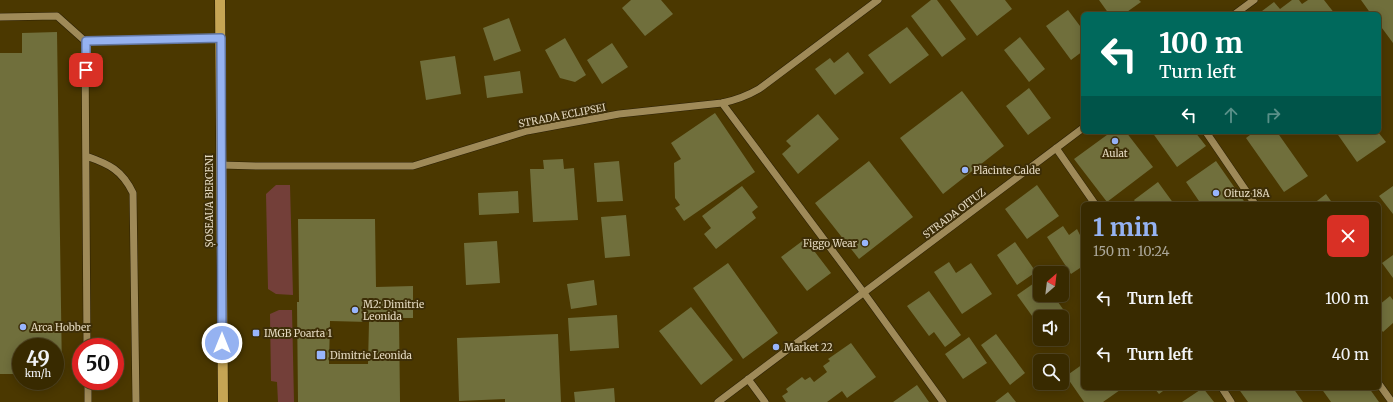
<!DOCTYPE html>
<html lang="en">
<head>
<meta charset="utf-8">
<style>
  :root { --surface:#382a00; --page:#43360f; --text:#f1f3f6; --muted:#aba799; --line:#524622; --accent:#95b2f1 }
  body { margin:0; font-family:Merriweather,serif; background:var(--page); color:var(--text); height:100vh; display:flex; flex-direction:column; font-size:15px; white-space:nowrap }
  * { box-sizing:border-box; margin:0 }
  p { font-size:13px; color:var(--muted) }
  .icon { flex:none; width:22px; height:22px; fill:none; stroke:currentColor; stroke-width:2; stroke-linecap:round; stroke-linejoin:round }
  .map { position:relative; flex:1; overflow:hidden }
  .details { position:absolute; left:1081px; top:202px; width:300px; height:188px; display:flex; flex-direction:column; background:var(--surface); border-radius:6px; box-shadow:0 2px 10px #0003,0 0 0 1px var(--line) }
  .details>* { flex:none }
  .top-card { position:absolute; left:1081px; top:12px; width:300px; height:122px; border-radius:6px; box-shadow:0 2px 10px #0003,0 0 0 1px var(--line); background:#00695c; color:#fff; overflow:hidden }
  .needle { width:26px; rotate:28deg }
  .controls { position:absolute; left:1033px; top:266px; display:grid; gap:8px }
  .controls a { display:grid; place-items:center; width:36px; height:36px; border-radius:6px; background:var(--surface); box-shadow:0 2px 10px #0003,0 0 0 1px var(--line); font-size:20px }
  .speed { position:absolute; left:12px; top:338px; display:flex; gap:8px; font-size:20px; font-weight:700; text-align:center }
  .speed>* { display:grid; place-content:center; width:52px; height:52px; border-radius:50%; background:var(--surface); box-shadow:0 2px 10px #0003,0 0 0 1px var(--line); line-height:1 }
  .speed small { font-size:10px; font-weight:400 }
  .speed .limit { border:6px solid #d22; background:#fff; color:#111 }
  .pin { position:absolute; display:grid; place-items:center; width:34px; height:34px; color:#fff; margin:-17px; border-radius:8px; box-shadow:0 2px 6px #0006 }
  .me { position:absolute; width:44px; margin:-22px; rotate:0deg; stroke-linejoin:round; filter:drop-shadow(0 0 3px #0008) }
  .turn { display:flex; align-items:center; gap:14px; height:84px; padding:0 12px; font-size:18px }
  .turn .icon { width:52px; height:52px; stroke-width:2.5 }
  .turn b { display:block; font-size:28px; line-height:34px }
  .lanes { display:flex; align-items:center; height:38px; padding:0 12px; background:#0003; justify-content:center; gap:20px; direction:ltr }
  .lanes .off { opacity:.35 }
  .round { display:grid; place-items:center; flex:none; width:42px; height:42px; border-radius:6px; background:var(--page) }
  .head { display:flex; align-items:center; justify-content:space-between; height:68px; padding:0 12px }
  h1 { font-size:24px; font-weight:700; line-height:30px; color:var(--accent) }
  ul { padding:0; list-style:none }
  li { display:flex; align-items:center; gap:12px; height:56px; padding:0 12px }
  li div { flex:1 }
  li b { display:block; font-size:15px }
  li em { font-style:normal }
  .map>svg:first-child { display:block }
  .green { fill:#733f39 }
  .building { fill:#706f3c; fill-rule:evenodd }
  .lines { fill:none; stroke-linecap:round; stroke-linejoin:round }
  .minor-casing { stroke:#2b2006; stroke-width:8 }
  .major-casing { stroke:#2b2006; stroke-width:11 }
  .minor { stroke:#9f8a58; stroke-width:7 }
  .major { stroke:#c6a554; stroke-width:10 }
  .route-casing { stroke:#61749d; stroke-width:10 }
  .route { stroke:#95b2f1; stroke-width:7 }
  .poi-dot { fill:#98b5fd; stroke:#3d2e07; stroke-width:1.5 }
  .labels { text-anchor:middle; stroke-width:4; stroke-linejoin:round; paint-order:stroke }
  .street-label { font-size:10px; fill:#e4d9c0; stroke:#3d2e07 }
  .poi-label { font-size:10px; fill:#e4d9c0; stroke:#3d2e07; text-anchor:start }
</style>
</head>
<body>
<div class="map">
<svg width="1393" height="402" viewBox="0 0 1393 402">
  <rect width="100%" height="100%" fill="#4b3800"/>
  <path class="green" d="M276,185H290L293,295L276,294L268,289L266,194Z
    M279,310H292L294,402H278L277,382L271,381L270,314Z"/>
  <path class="building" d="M631,0H661L673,14L645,36L622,8Z
    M931,0H937L966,39L942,57L911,16Z
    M950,0H1005L1012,9L977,36Z
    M1099,0H1139L1141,2L1124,14H1109Z
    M1292,0H1299L1302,4L1308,0H1324L1335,14H1258L1274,2L1280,9Z
    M1361,0H1393V43L1379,24V14H1371Z
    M1068,10L1083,30V51L1071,60L1046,26Z
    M509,18L521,51L494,61L483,28Z
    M907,27L929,55L890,84L868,55Z
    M57,32L62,374H55V347H21V374H0V53H22V33Z
    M1020,37L1045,69L1029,82L1004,50Z
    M565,38L586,75L575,82L560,78L545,50Z
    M612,43L628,67L602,84L587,60Z
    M848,52L864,73L835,95L815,69L830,58L834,63Z
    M455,56L461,94L426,100L420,61Z
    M520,71L523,93L487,98L484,76Z
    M1029,88L1051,118L1028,135L1006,106Z
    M962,91L1004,146L943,194L900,138Z
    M715,113L755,172L684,221L675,208L680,205L675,198L674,163L681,159L671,143Z
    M818,114L839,139L798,174L782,154L791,146L786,141Z
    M1111,132H1126L1153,167L1107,202L1074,159Z
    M1152,132H1195L1206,146L1177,167Z
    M1254,132H1277L1308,176L1284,192L1246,138Z
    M1336,132H1378L1386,142L1357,162Z
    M563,159L564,169L574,168L578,220L533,222L530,169H544L543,160Z
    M619,161L623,201L597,202L594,163Z
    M869,161L913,217L859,259L815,203Z
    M1216,161L1246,204H1201L1186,182Z
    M1158,182L1174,204H1137L1134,200Z
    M1037,185L1059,216L1027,239L1005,209Z
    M742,186L758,207L752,212L756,218L716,249L704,234L711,228L702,216Z
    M1393,186V214L1379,196Z
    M518,191L519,213L479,215L478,193Z
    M1326,194L1333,204H1313Z
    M626,215L630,256L605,258L601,217Z
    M298,219H375L376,287L413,286V318H399L400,402H298L297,302H299ZM330,321L369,322L368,364H329Z
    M1063,226L1069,235L1077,229L1080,235L1083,233V266L1071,274L1047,237Z
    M805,239L831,273L807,291L781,257Z
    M497,241L500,283L466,285L464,243Z
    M1015,242L1036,272L1017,285L997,255Z
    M1393,255V278L1382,263Z
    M949,262L956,273L971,263L992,294L962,314L934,272Z
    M728,263L778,333L743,359L693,288Z
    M1040,279V295H1053L1070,319L1062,324V317H1040V327L1017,295Z
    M594,280L597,305L571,309L567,284Z
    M929,291L961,335L945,347L934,332L929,336L907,306Z
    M1390,296L1393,300V323L1383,332L1379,327V305Z
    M691,307L733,360L701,385L659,331Z
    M617,315L619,348L570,351L568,318Z
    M558,334L561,402H505V399L459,401L457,338Z
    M996,334L1025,373L1010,385L981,345Z
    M969,337L987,363L963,379L945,354Z
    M851,343L876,377L847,398L842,391L827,402H786L782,396L788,392L786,389L802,377L805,380L810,377L814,382L827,372L823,366L830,361L828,359Z
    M1083,364V388H1118L1120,390L1103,402H1084L1066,376Z
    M917,385L929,402H893Z
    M614,388L615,402H575L574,392Z
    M1154,388H1167L1159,394Z
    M1203,388L1214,402H1182Z
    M1238,388H1293L1303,402H1248Z
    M1321,388H1369L1379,402H1331Z
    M1008,392L1016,402H995Z"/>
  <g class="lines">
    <g class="minor-casing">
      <path id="minor" d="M1235,14L1254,0
        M0,17L57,16L85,41L221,38
        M85,41L87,347
        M722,103L864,293L943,402
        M1206,132L1255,204
        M1056,148L1095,204
        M86,156C109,164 122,170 133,193L136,402
        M221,165L258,166H413L527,131L619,114L722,103C736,100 747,96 759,89L878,0
        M748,379L765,402
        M88,381V402
        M1379,384L1392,402
        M1222,388L1231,402
        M718,402L1083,128"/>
    </g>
    <g class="major-casing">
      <path id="major" d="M220,0L223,402"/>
    </g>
    <use href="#minor" class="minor"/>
    <use href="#major" class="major"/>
  </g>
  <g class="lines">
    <g class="route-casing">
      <path id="route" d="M86,70V41L221,38L222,343"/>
    </g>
    <use href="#route" class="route"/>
  </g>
  <g class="poi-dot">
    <circle cx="1115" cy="141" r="4"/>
    <circle cx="965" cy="170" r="4"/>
    <circle cx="1216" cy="193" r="4"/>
    <circle cx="865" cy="243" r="4"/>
    <circle cx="355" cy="310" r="4"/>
    <circle cx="23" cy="327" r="4"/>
    <rect x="252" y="329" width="8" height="8" rx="2"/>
    <circle cx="776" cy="347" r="4"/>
    <rect x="316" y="350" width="10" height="10" rx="2"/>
  </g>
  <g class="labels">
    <g class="street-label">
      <text transform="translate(562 115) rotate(-11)" y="4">STRADA ECLIPSEI</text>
      <text transform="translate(209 201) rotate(-90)" y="4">ȘOSEAUA BERCENI</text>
      <text transform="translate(954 213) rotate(-37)" y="4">STRADA OITUZ</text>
    </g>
    <g class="poi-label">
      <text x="1115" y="157" text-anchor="middle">Aulat</text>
      <text x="973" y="174">Plăcinte Calde</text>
      <text x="1224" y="197">Oituz 18A</text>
      <text x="857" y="247" text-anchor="end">Figgo Wear</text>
      <text x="363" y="308">M2: Dimitrie<tspan x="363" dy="12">Leonida</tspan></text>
      <text x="31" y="331">Arca Hobber</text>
      <text x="264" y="337">IMGB Poarta 1</text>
      <text x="784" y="351">Market 22</text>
      <text x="330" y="359">Dimitrie Leonida</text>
    </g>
  </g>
</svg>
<div class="controls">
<a><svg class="needle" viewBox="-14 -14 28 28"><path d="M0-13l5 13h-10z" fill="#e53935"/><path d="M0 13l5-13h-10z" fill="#aba799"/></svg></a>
<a><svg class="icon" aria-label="sound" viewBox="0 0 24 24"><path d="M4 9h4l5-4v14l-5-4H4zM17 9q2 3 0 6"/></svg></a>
<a><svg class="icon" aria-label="search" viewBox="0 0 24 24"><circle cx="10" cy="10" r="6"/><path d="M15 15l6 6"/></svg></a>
</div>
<div class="speed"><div>49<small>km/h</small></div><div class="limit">50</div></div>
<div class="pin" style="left:86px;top:70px;background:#d93025"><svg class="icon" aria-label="arrive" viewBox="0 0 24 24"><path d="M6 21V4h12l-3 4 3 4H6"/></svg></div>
<svg class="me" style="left:222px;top:343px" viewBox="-20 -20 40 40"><circle r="17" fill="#95b2f1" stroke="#fff" stroke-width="3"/><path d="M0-11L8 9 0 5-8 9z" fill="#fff"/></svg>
<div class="top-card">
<div class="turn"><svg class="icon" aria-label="left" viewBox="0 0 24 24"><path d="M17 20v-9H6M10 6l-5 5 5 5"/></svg><div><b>100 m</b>Turn left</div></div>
<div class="lanes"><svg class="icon" aria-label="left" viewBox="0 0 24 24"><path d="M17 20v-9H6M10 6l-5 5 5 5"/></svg><svg class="icon off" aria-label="ahead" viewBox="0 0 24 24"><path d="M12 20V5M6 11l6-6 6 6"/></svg><svg class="icon off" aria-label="right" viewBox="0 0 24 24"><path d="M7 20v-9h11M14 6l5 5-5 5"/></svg></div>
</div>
<section class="details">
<div class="head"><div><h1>1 min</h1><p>150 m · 10:24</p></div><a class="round" style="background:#d93025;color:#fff"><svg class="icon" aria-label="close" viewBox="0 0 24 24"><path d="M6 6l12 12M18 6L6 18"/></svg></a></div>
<ul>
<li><svg class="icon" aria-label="left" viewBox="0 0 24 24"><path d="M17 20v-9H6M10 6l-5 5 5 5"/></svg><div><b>Turn left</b></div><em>100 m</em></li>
<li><svg class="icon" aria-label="left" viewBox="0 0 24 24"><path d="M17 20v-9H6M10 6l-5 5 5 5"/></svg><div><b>Turn left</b></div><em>40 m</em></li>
</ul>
</section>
</div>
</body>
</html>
